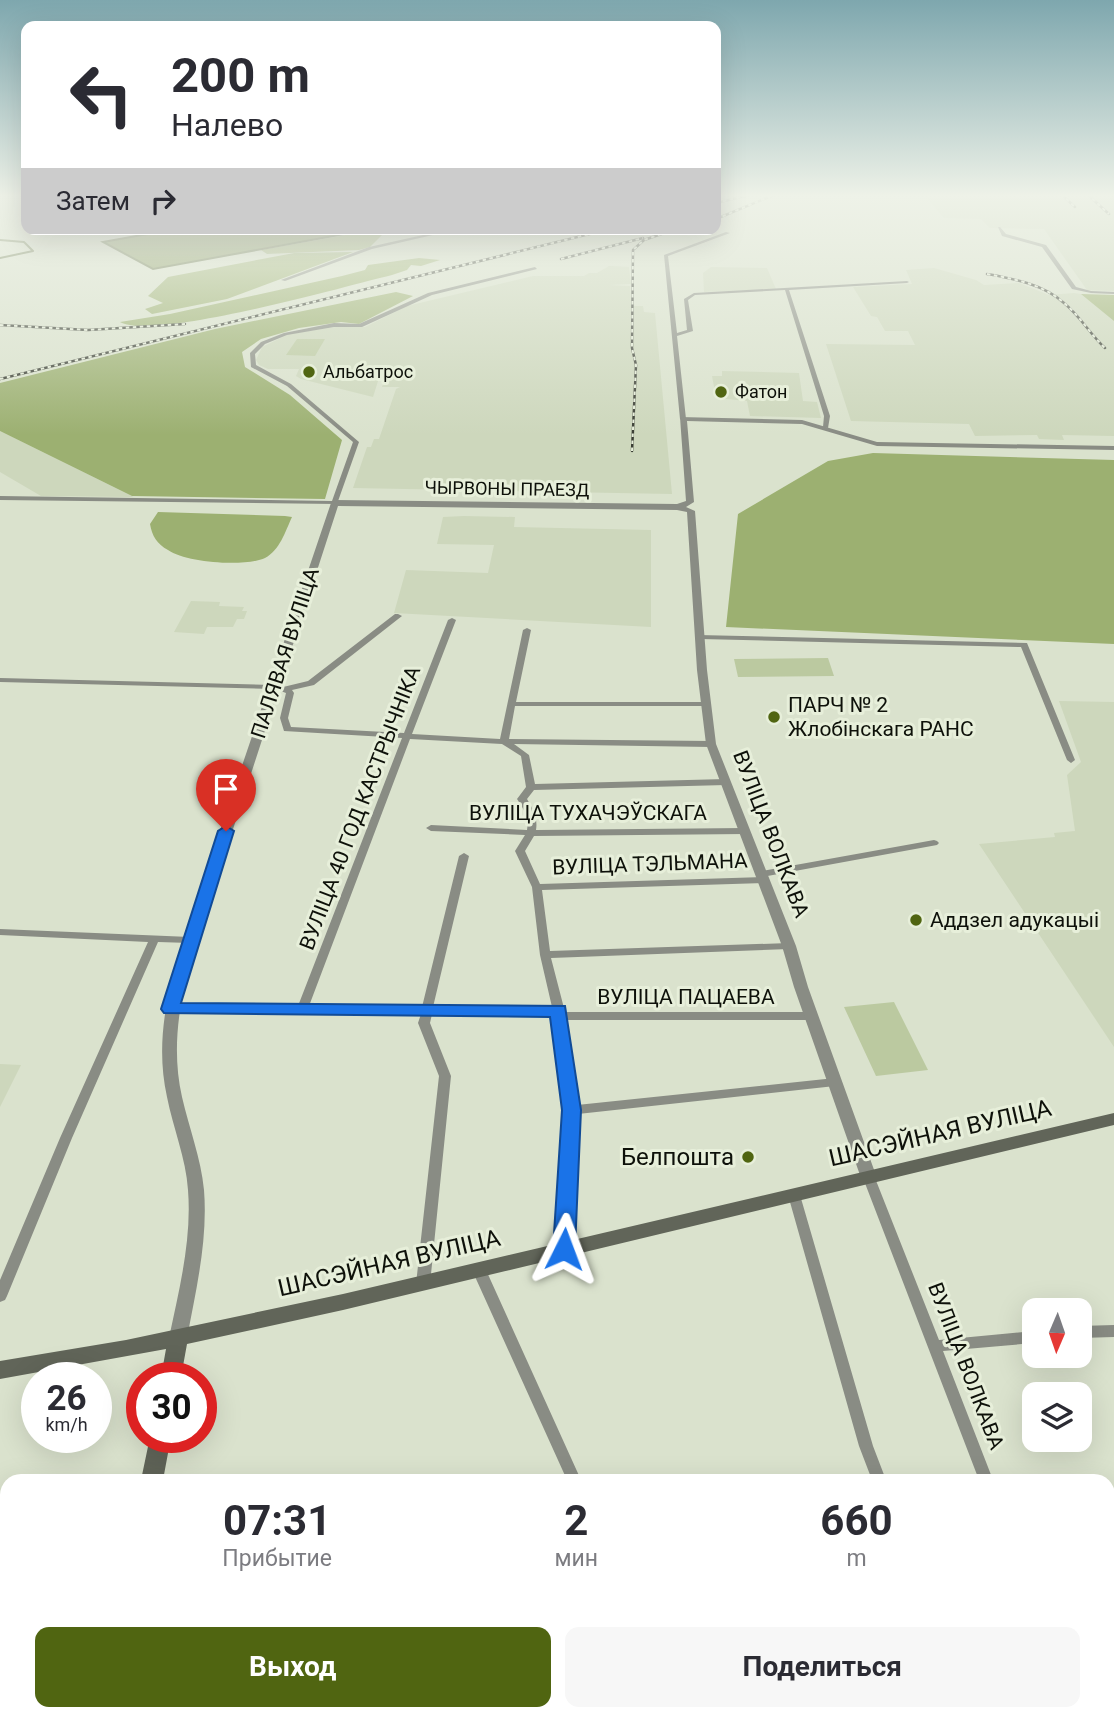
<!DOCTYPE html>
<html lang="ru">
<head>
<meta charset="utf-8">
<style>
  :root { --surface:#fff; --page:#f7f7f7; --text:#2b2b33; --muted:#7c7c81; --accent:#506511 }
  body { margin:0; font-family:Roboto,sans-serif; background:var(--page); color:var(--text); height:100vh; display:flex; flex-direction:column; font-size:26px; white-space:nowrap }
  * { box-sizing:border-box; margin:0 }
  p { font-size:23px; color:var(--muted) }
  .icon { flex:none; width:38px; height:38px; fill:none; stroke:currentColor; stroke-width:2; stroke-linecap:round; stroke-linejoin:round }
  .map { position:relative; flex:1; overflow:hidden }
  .details { position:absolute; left:0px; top:1474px; width:1115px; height:247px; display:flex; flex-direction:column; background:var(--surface); border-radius:21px 21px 0 0; box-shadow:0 7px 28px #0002 }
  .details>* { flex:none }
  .guide { position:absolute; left:21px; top:21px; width:700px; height:214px; border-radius:14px; box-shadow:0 7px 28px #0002; background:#fff; color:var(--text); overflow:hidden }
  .needle { width:46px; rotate:182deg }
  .fabs { position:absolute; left:1022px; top:1298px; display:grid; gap:14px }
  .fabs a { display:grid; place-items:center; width:70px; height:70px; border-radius:14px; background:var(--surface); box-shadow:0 7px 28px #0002; font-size:35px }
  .speed { position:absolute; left:21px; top:1362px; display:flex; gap:14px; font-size:35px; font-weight:700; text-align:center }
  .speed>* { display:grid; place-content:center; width:91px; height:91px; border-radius:50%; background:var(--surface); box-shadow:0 7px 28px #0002; line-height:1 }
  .speed small { font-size:18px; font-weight:400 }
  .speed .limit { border:10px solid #d22; background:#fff; color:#111 }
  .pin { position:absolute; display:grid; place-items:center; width:60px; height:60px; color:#fff; margin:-72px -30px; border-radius:50% 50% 50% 0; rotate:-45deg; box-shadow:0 0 7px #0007 }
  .pin .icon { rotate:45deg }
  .me { position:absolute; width:77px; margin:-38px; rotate:3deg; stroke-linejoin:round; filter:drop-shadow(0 0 5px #0008) }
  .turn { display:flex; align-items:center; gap:24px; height:147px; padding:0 35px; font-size:32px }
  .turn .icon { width:91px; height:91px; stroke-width:2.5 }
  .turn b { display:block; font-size:49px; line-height:60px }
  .then { display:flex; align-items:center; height:66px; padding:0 35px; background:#0003; gap:14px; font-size:26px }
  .eta { display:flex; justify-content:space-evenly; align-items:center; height:119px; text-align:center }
  .eta b { font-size:42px; font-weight:700; line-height:49px }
  .cta { display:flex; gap:14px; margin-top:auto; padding:14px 35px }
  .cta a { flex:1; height:80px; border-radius:14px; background:var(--accent); color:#fff; font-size:28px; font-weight:700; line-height:80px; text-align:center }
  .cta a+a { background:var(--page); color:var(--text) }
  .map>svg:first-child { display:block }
  .built { fill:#cdd7bc }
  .green { fill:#bbc9a0 }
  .forest { fill:#9cb071 }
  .water { fill:#809456; stroke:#5e6d3f; stroke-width:2 }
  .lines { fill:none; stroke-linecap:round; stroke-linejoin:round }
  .stream { stroke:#5e6d3f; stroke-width:2 }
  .minor { fill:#898c84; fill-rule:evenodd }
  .tertiary { fill:#898c84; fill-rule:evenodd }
  .secondary { fill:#616559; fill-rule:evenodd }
  .rail-casing { stroke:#393d33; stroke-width:2.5 }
  .rail { stroke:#e7efda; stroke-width:2; stroke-dasharray:3.5; stroke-linecap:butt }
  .route { fill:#1a73e8; stroke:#114b97; stroke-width:2 }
  .poi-dot { fill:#506511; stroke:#e7efda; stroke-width:2.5 }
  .labels { text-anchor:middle; stroke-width:6; stroke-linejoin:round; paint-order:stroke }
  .far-poi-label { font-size:18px; fill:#0e110a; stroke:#e7efda; text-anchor:start }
  .far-street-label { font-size:18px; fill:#0e110a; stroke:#e7efda }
  .street-label { font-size:21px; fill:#0e110a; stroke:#e7efda }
  .poi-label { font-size:21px; fill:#0e110a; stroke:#e7efda; text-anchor:start }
  .near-street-label { font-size:24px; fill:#0e110a; stroke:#e7efda }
  .near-poi-label { font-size:24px; fill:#0e110a; stroke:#e7efda; text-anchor:end }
</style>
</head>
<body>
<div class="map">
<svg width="1114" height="1720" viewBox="0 0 1114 1720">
  <rect width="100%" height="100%" fill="#dae2cd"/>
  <path class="built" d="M932,194H1114V291L1087,290L1044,229L990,228L981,219L944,218L925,196Z
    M609,266L629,267L631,284L609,285L630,286L631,306H643L644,312L655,313L672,494L353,488L367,447H371L374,439H379L396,389L400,387H382L385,378H379L373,397L301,379L296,376L299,369H268L259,365L256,360L262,347L289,334L335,327H365L407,306L533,276H584L589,273H597Z
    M711,267L767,268L776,289L704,292L703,273Z
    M934,268L976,280L984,285L1019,283L1049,295L1074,293L1088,295L1114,319V436L1062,435L1064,440L1039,439L1037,435L975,436L969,424L851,421L826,344L915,345L908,331H885L877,317L871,316L853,287L912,284L906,270Z
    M722,371L799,373L803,401L817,402L821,418L750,416L747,401L716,398L712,376H722Z
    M0,431L132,496L133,497L41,496L0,472Z
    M464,516L515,517L514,527L651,530V627L394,613L406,570L488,573L494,545L437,544L443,517Z
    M191,601L220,602L219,606L244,607L242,611H247L244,619H237L233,627H207L204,634L174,632Z
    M1059,701L1114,702V1047L979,844L1055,837L1054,833L1075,831L1067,775L1081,762Z
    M0,1064L21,1065L0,1107Z"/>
  <path class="green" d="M297,339H325L315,356L286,355Z
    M828,658L834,676L738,677L734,659Z
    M894,1002L928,1070L876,1076L844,1007Z"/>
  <path class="forest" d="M343,229H388L370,247L359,250L267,254L261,250L351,234Z
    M353,252L227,299L152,314L145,309L163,303L148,296L168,277L294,253Z
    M419,258L440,260L421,266L411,265L407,270L392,275C346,286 154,341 120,322L170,314L342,276L365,270L368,265Z
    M396,292L413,296L359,324L341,322L299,328L261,339L242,352L245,367L290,395L342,440L325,499L132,496L0,431V383L215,329Z
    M1081,294L1114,295V321Z
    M873,453L1114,460V644L726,627L738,514L828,461Z
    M158,512L285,516L292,517C285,532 280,550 265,558C245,567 187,563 168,550C157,544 152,536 150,524Z"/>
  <path class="water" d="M175,229H333L344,234L153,269L103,242Z"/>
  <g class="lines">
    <path class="stream" d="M0,240L24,242L33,251L0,258"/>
    <path class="minor" d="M998,227H1000L1006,234L1046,245L1076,287L1091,291L1114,292V294L1091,293L1072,289L1042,247L1002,236Z
      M450,229H459L372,249L285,281L281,280L369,247Z
      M726,232L730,233L668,256L677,333L687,330L684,299L694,293L907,281L909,282L907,283L789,290L830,416L828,428L823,427L824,416L785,290L695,295L688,300L693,331L677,336L686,419L683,421L680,419L664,255Z
      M535,267L537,269L432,295L362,327H334L287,335L265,344L255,354L256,365L291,384L359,442L337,504L0,500V496L332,501L353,442L287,386L251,367L250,353L261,342L284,333L334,323L359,324L428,293Z
      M395,614H398L402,616L314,685L292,690L294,693L288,718L291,727L404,733L448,620L452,618L456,620L412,734L500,739L523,630L527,628L531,630L516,702H706L710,704L706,706H515L509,739L711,741L715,744L711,747L514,744L529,755L535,784L726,779L730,782L726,785L534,790L527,799C533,809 538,818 536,830L745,828L750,831L745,834L534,836L525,851L540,884L764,877L769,880L764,883L542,890L550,951L789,943L794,946L789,949L551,958L565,1012H812L816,1013L817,1016L816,1019L812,1020H566L577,1105L835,1078L839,1079L841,1082L839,1085L835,1086L578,1114L570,1249L569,1253L564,1254L559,1253L558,1249L566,1110L554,1015L432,1014L430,1023L451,1076L430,1284L428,1288L423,1289L418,1288L416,1284L439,1076L418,1023L421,1014L170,1013L166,1012L165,1009L166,1006L170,1005L298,1006L402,738L284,731L280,718L286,693L278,690L279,688L308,681ZM410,739L502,744L521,756L526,787L517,799C524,809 529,818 527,830L431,825L426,828L431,831L525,835L515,851L532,887L540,955L552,1007H433L469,856L464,853L459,856L422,1007L309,1006Z
      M698,635L1027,643L1075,760L1071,763L1067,760L1021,647L701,639H698Z
      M0,678L273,685L277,687L273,689L0,682Z
      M934,840L937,841L939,843L937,845L762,877L757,874L762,871Z
      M0,929L190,937L195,940L190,943L158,942L72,1138L7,1296L5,1300L0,1302V1280L60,1138L148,942L0,935Z
      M869,1173L873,1175L875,1178L939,1340L1034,1331V1343L943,1351L993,1480H979L863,1178L865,1175Z
      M794,1190L798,1192L800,1195L873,1446L886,1480H872L859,1446L788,1195L790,1192Z
      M479,1265L484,1266L486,1270L581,1480H567L472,1270L474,1266Z
      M1114,1325V1337L1080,1338V1326Z
      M0,1505L7,1506V1520L0,1519Z
      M1108,1541H1114V1557L1108,1556Z
      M951,1713H968L969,1720H953Z
      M1064,1713H1081L1083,1720H1066Z"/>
    <path class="tertiary" d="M680,417L802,420L877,442L1114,446V450L877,446L802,424L687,421L694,502L686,507L695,511L707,670L716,744L796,946L808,987L877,1178L875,1182L869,1184L863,1182L861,1178L794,987L782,946L706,744L697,670L687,512L677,510L338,506L197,940C181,992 170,1043 182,1097C189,1128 201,1158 204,1190C208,1240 196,1290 187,1338L184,1343L178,1345L172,1343L169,1338C179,1290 192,1240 188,1190C186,1158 173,1128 167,1097C155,1043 167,992 183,940L331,503L335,500L677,504L686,501Z"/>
    <path class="secondary" d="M1114,1113V1125L343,1310L187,1344L181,1377H161L166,1349L0,1379V1361L126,1340L343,1294Z
      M150,1437H171L163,1480H141Z
      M99,1713H123L122,1720H98Z"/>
    <g class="rail-casing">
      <path id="rail" d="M1061,194L1075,207
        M1087,194L1109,214
        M716,203L753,194
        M716,219L776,194
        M561,259L643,238
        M987,274C1014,279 1043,284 1064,303C1080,316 1090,334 1105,348
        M0,325L88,330L185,324
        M0,379L610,229
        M632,451L636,365L632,348L633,250L644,240L676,229"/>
    </g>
    <use href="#rail" class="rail"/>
  </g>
  <linearGradient id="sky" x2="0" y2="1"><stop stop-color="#7ea7ae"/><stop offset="0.45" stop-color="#eef2e8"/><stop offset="1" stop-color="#eef2e8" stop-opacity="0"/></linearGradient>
  <rect width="1114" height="435" fill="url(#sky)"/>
  <path class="route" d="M226,826L234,831L181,1003L565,1006L581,1110L575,1249L572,1255L564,1258L556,1255L553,1249L562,1110L550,1017L164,1013L161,1009L218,831Z"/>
  <g class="poi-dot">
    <circle cx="309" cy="372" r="7"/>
    <circle cx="721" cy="392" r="7"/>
    <circle cx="774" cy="717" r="7"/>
    <circle cx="916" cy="920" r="7"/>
    <circle cx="748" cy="1157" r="7"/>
  </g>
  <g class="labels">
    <g class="far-poi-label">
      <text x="323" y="378">Альбатрос</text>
      <text x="735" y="398">Фатон</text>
    </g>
    <g class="far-street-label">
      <text transform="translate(507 489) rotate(1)" y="6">ЧЫРВОНЫ ПРАЕЗД</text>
    </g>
    <g class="street-label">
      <text transform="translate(285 653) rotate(-72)" y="7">ПАЛЯВАЯ ВУЛІЦА</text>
      <text transform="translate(360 808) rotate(-69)" y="7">ВУЛІЦА 40 ГОД КАСТРЫЧНІКА</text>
      <text x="588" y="820">ВУЛІЦА ТУХАЧЭЎСКАГА</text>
      <text transform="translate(771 834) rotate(69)" y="7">ВУЛІЦА ВОЛКАВА</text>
      <text transform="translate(650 864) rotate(-2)" y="7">ВУЛІЦА ТЭЛЬМАНА</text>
      <text x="686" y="1004">ВУЛІЦА ПАЦАЕВА</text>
      <text transform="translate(966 1366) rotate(69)" y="7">ВУЛІЦА ВОЛКАВА</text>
    </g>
    <g class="poi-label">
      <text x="788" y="712">ПАРЧ № 2<tspan x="788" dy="24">Жлобінскага РАНС</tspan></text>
      <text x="930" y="927">Аддзел адукацыі</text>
    </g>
    <g class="near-street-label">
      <text transform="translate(940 1133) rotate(-13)" y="8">ШАСЭЙНАЯ ВУЛІЦА</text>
      <text transform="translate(389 1263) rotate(-13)" y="8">ШАСЭЙНАЯ ВУЛІЦА</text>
    </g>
    <g class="near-poi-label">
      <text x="734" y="1165">Белпошта</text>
    </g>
  </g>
</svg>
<div class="fabs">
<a><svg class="needle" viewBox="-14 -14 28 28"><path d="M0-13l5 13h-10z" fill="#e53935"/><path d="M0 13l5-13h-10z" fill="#7c7c81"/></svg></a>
<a><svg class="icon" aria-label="layers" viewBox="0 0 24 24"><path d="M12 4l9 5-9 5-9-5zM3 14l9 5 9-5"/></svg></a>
</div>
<div class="speed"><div>26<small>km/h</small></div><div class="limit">30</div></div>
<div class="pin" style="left:226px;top:831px;background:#d93025"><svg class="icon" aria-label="arrive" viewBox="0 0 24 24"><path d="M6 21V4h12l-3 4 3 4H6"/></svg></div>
<svg class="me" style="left:564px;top:1249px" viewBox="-20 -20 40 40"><path d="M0-17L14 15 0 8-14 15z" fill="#1a73e8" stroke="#fff" stroke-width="4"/></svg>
<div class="guide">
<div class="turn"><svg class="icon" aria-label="left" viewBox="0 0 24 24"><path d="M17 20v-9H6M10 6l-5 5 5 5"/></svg><div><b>200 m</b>Налево</div></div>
<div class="then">Затем<svg class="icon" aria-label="right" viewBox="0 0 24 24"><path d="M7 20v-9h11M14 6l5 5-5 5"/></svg></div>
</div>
<section class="details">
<div class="eta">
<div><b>07:31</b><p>Прибытие</p></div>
<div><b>2</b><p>мин</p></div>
<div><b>660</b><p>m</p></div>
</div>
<div class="cta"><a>Выход</a><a>Поделиться</a></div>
</section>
</div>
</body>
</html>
